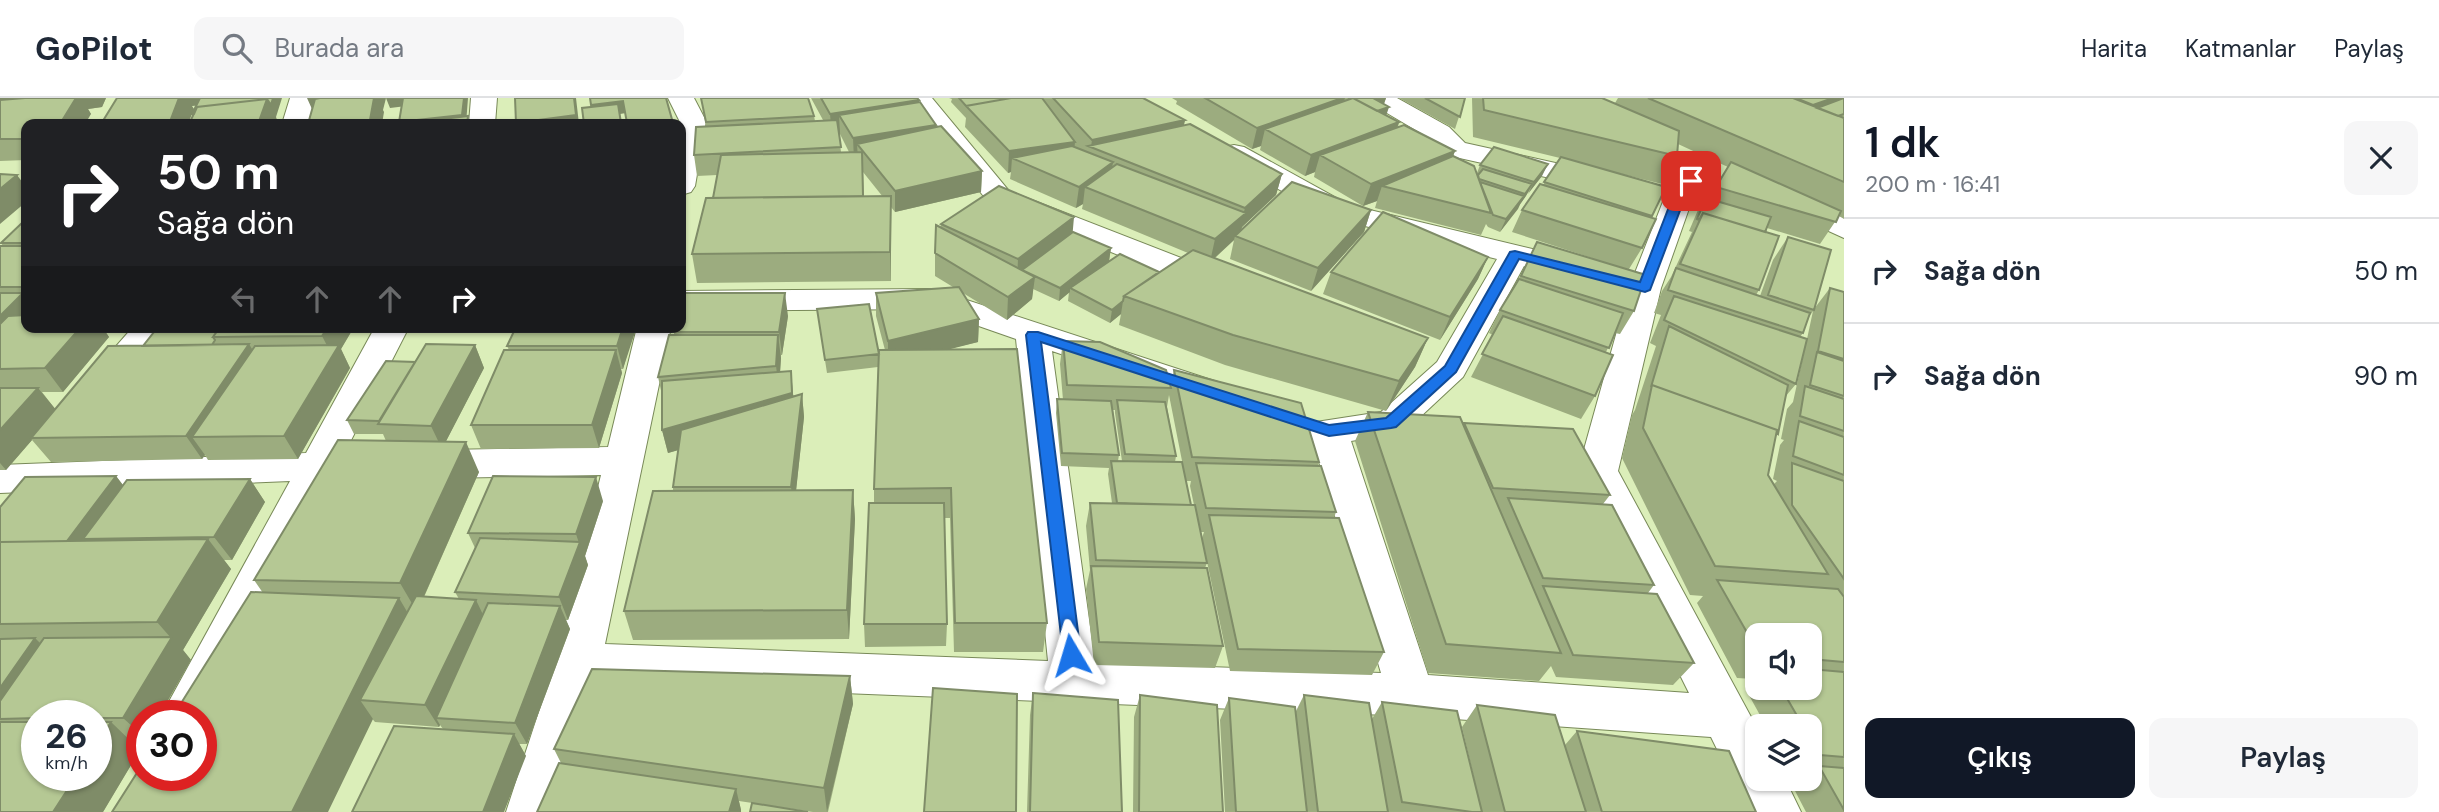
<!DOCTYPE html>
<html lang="tr">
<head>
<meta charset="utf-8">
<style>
  :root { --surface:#fff; --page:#f6f6f7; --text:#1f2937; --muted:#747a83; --line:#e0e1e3; --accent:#111827 }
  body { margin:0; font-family:"DM Sans",sans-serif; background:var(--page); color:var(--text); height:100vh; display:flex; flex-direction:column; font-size:26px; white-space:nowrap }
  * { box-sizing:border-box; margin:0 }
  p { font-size:23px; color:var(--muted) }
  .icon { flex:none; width:38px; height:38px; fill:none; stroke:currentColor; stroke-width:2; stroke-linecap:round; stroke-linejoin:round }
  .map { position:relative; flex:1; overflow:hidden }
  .details { display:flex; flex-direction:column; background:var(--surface); width:595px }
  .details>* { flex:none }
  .hud { position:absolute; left:21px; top:21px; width:665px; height:214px; border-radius:14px; box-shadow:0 2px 5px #0004; background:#202124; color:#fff; overflow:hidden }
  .tools { position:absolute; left:1745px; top:525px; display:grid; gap:14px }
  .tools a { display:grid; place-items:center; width:77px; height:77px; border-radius:14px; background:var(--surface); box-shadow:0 2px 5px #0004; font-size:35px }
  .speed { position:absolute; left:21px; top:602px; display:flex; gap:14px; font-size:35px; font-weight:700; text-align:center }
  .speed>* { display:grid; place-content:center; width:91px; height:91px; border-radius:50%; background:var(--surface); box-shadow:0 2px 5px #0004; line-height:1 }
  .speed small { font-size:18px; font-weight:400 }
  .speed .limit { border:10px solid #d22; background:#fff; color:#111 }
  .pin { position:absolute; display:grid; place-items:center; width:60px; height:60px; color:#fff; margin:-30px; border-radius:14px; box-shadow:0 4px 10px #0006 }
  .me { position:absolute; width:77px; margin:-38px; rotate:353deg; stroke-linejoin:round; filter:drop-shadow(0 0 5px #0008) }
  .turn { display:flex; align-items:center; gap:24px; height:147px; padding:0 21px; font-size:32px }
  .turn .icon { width:91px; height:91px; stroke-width:2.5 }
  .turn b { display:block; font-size:49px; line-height:60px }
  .lanes { display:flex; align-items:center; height:66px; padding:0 21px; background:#0003; justify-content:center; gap:35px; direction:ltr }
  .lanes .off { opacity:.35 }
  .round { display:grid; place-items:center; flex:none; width:74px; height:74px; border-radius:14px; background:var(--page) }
  .overview { display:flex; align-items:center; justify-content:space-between; height:119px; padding:0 21px }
  h1 { font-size:42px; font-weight:600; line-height:52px; color:var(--accent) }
  .primary-button { display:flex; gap:14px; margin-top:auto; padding:14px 21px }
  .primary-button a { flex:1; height:80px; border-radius:14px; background:var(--accent); color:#fff; font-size:28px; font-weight:600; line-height:80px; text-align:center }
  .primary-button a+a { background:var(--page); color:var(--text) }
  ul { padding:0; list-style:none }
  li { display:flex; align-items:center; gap:21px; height:105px; padding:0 21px; border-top:2px solid var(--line) }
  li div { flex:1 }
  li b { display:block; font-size:26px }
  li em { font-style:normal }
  header { display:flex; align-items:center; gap:42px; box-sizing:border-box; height:98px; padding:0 35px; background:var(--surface); border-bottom:2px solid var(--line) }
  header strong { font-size:33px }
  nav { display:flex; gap:38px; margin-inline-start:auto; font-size:24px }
  .search { width:490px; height:63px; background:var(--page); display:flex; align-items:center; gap:18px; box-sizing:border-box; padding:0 24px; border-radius:14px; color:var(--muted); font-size:26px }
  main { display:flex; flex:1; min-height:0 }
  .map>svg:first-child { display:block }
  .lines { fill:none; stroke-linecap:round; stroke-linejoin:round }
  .minor-casing { stroke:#788958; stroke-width:2 }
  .minor { fill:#fff; fill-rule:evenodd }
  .wall { fill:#9cac7f; fill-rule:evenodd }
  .shaded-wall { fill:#7f8c68 }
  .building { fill:#b5c894; stroke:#7f8c68; stroke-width:2 }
  .route { fill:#1a73e8; stroke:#114b97; stroke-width:2 }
</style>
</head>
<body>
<header>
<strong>GoPilot</strong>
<div class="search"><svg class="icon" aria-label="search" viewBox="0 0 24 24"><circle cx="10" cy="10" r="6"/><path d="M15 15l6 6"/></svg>Burada ara</div>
<nav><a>Harita</a><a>Katmanlar</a><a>Paylaş</a></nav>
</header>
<main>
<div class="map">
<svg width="1844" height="714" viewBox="0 0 1844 714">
  <rect width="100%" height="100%" fill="#dbeeb9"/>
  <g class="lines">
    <g class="minor-casing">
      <path id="minor" d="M290,0H316L308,26H282Z
        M471,0H497L495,26H469Z
        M668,0H694L706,23L695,88L691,94L681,97V26Z
        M906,0H932L1009,93L1230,179L1235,186L1230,193L1219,196L1208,193L989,105Z
        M1366,0H1397L1449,29L1465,45L1614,78L1618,84L1614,90L1604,92L1446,57L1431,41L1370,5Z
        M1234,47L1244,49L1349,107L1549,155L1554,162L1549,169L1538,171L1524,168L1463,279L1404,334L1351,343L1428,577L1689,595L1578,373L1629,190L1664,101L1694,60L1704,58L1714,60L1718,66L1692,102L1661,190L1618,373L1757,630V681H1785L1801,714H1748L1711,639L1411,618L595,585L558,714H506L555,565L601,377L331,382L201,633V618H161L290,383L0,395V367L306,355L375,229H409L345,354L608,349L637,229H671L605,546L1048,563L1016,241L930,211L681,213V193L933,191L1236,290L1241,299L1236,308L1223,311L1052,253L1095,565L1381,575L1310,333L1316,324L1381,314L1437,264L1497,161L1329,119L1224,61L1220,55L1224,49Z
        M1786,94L1844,120V140L1776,109L1771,103L1776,97Z
        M133,229H169L115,295L102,299L89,295L84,287L89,279Z"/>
    </g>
    <use href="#minor" class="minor"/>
  </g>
  <path class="wall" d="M0,0H106L102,9L88,11L91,16L26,26V62L0,63Z
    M701,0L814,18L815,23L823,22L811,0H917L919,4L936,27V29L982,73L981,94L895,114L891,109V183L697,185L692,156L713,100L717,77L697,78L694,57L706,29ZM839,36H840L849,54H841ZM863,74L883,99H864Z
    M949,0H1143L1185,22L1184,27L1282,76L1276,97L1242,129L1241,132L1371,112L1364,134L1311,193L1230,161L1234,142L1215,160L1428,240L1415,269L1386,313L1225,267L1119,227L1121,216L1110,225L1068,203L1069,194L1059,203L1033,191L1032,201L1007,222L963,195L979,221L978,244L948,251L1047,525L1043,554H954L950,420H944L947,526L946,548L865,549L864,526L874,405V391L878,269L827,275L817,211L879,253L885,252L876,218V195L953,189L935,178V155L941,126L1073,134L1111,150L1109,163L1101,169L1159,174L1188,155L1082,111L1083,106L1076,110L1010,81L1011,74L1008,75L965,29L966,20L951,4L952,1Z
    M1172,0H1386L1384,6L1386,17L1399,24L1398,29L1455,53L1453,58L1477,75L1480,67L1542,78L1527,96L1500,134L1488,129L1486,126L1481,137L1375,110L1377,103L1363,108L1314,79L1315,74L1305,78L1260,52L1261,48L1252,51L1176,6L1177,3Z
    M1399,0H1465L1455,31Z
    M1472,0H1602L1615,5L1618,0H1844V121L1839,118L1820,146L1767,130L1759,192L1756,197L1760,198L1773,162L1788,139L1814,211L1830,190L1844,194V714H1806L1793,689L1803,681H1810V628H1766L1745,590L1754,581L1737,580L1697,505L1703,498L1690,497L1622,360L1632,317L1635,312L1656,248L1650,245L1661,217L1654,215L1662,193L1671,179L1692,134L1689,133L1698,112L1706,100L1709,101L1728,69L1678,46L1677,58L1662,86L1614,74L1666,89L1651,120L1642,150L1629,171L1634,213L1620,236L1615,235L1606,254L1595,298L1581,321L1471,279L1493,237L1489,235L1500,212L1518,182L1537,144L1595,161L1512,134L1522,112L1543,87L1560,60L1473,39ZM1813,213L1807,241L1800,239L1803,235L1809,219ZM1805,250L1793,304L1787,311L1781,341L1784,342L1780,347L1773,381L1777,383L1774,386L1768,377L1776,338L1778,336L1785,299L1796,286ZM1757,537H1810V590H1757Z
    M26,121V229H123L121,232L105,233L109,239L63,294H42L55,311L143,248L158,229H354L341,251L350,270L298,361L208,362L205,357L202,361L51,364L32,342L6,372H0V148H3L1,145Z
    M1488,159L1478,181L1440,242L1323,196L1331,174Z
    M788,218L782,257H781L780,273L794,298L802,296L804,319L796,392H853L855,421L849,541L633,542L624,513L673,392V389L678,352L668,355L662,332V297L658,279L674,237V234Z
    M420,229H464V231L421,232Z
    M516,229H635L623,271H621L622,275L599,350L481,351L471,327L509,252L507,248Z
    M1063,243L1171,289L1174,272L1319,364L1318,368L1336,414L1334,420L1384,554L1372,577L1230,573L1202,440L1204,434H1200L1207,465L1205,470L1223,548L1215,570L1094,567L1086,491L1090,472L1086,428L1090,405H1112L1108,376L1109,370L1061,368L1056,315L1057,301L1063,302L1060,266ZM1169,297L1186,383H1191L1190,388L1194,407H1191L1175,364L1176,358L1167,309ZM1113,312H1115V315L1122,363H1118L1119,357Z
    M475,247L484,270L446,343L479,374L424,499L459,501L455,494L475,450L468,435L603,403L585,458L588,467L568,522H566L570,531L527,646H519L526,658L443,631L440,627L439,629L375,624L263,495L254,482L386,343L383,336H354L347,322L415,264Z
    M1368,314L1463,327L1464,325L1610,397L1603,406L1654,487L1648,495L1694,565L1673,587L1556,579L1551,568L1539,583L1428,575L1355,343Z
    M116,378L123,387L127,382L250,381L265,404L232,462H224L231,471L183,552L191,562L159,618H142V641H129L140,652L103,714H0V409L25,379ZM37,618H96V677H37Z
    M850,578L853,606L828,714H813L739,703L741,712V714H537L561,665L554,651Z
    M1033,595L1122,714H1027L1030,617Z
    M1140,597L1223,714H1133L1134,619Z
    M1304,597L1372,621L1382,604L1482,714H1225L1220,622L1229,600L1295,615Z
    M1477,607L1565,647L1577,633L1756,714H1482L1462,629Z"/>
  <path class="shaded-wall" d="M11,0H106L102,9L88,11L91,16L85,26H60L16,17Z
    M159,0H208L205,7L192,8L194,11L188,26H169Z
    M273,0H282L276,19L277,22L275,26H198L192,16Z
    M307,0H386L383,12L384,14L382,26H334L316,20Z
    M386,0H468L466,26H400L399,24L464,1L390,10Z
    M574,0H576L579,26H516V25Z
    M1342,0H1345L1339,19L1265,31L1261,48L1252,51L1257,30Z
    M1375,0H1386L1383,8L1370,12Z
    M1833,0H1844L1813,16V7Z
    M919,2V23L839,17L840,36L832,37L830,16Z
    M623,3L626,15L620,16L622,26L594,19L591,7Z
    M1389,9L1385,21L1372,14Z
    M1185,22L1180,43L1091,49L1092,42Z
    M1399,24L1392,45L1320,57L1315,74L1305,78L1311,57Z
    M936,27V48L857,46L858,61L854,62L853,40Z
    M1075,44L1073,65L1012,60L1011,74L1008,75L1009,53Z
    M1455,53L1447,74L1382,88L1377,103L1363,108L1371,86Z
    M1113,64L1110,85L1085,89L1083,106L1076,110L1079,89Z
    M1548,66L1542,78L1528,96L1534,84Z
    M982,73L981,94L895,114V93Z
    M1282,76L1276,97L1242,129L1240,137L1235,138L1234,142L1210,164L1215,141L1243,117L1245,110Z
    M17,77L26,89V104L0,126V91Z
    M1532,86L1526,98L1519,108L1525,96Z
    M891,98V183L890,154Z
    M1524,98L1518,111L1500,134L1506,121Z
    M1371,112L1364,134L1311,193L1318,170Z
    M1074,119L1072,142L1017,184L1018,161Z
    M1111,150L1109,163L1073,192L1070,190V194L1059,203L1060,190Z
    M1488,159L1478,181L1440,242L1450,219Z
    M1035,179L1032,201L1007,222L1008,199Z
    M23,195L26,200V211H23L26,214V229L0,259V218Z
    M785,195L788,218L782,257L779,234Z
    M1123,203L1121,216L1110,225L1112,212Z
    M979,221L978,244L888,267V243Z
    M81,229H102L109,239L63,294L45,270Z
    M328,229H354L341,251L350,270L298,361L284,338L332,257L322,238Z
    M623,229H635L636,231L623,271L617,248Z
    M778,237L781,260L779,291L776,268Z
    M1428,240L1415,269L1386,313L1399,283Z
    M249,246L263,269L192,339L205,357L202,361L186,338Z
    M475,247L484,270L442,351L431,328Z
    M616,252L622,275L599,350L592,327Z
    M791,273L795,319L668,355L662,332Z
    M38,290L57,313L31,340L32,342L6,372L0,365V332Z
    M802,296L804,319L794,412L791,389Z
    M466,344L479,374L417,514L400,485Z
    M116,378L134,402L83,441L96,455L66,444Z
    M596,379L603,403L585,458L588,467L568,522L559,499L579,445L576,436Z
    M250,381L265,404L232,462L214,439Z
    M853,392L855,421L849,541L847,512Z
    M208,441L231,471L183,552L191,562L159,618H142V637L123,620L171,540L157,524Z
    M399,500L416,529L360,602L373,621L328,714H292Z
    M476,502L487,525L436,620L440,627L439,629L425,607Z
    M560,508L570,531L527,646L515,625Z
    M35,540L58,563L0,621V590Z
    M850,578L853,606L827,714L824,690Z
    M111,624L140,652L103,714H53L77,677H96V647Z
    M514,636L526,658L504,714H483Z
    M736,691L741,712V714H729Z"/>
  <path class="building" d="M0,0H11V1L0,2Z
    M25,0H76L60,26H26V41H0V2Z
    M117,0H179L169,26H101Z
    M200,0H273L271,7L267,1L197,9L194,16H192Z
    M320,0H374L370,22L334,26H308L315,1Z
    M403,0H464L462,17L399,24Z
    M515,0H574L576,17L516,25Z
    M590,0H666L673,25L664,26H662L663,25H627L623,3L591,7Z
    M701,0H808L814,18L706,24Z
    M821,0H917L919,2L830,16Z
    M959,0H1011L966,8Z
    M1011,0H1042L1075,44L1009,53L966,8Z
    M1053,0H1143L1185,22L1092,42Z
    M1205,0H1342L1257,30Z
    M1348,0H1375H1373L1389,9L1377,13L1353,0L1350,1Z
    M1353,0L1399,24L1311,57L1265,31Z
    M1425,0H1465L1460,19Z
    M1483,0H1602L1679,33L1677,58L1484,12Z
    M1648,0H1793L1844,20V84Z
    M1796,0H1833L1813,7Z
    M1844,0V16L1838,18L1817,10Z
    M267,1L258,26H189L197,9Z
    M920,4L936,27L853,40L839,17Z
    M618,6L621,25L584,26L582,10Z
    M468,18L467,26H401Z
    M837,22L841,49L694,57L696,29Z
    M663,25L662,26H576Z
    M1190,26L1282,76L1245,110L1088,48Z
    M1404,27L1455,53L1371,86L1320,57Z
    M941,28L982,73L895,93L857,46Z
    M1072,48L1113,64L1079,89L1012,60Z
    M1494,49L1548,66L1534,84L1480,67Z
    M862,54L863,98L713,100L721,57Z
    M1453,58L1474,68L1491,115L1382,88Z
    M1561,59L1666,89L1652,118L1544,84Z
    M1731,64L1841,113L1836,124L1716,89Z
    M1117,66L1246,115L1215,141L1085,89Z
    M1483,71L1532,86L1525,96L1479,81L1478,77Z
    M0,76L17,77L0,91Z
    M1292,84L1371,112L1318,170L1235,138Z
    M1480,84L1524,98L1506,121L1493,117Z
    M1540,86L1656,121L1642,150L1522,112Z
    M999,88L1074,119L1018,161L941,126Z
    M891,98L890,154L692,156L706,100Z
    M1706,100L1771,119L1765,134L1703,115L1699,122L1697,121Z
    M1383,114L1488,159L1450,219L1331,174Z
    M1703,115L1779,138L1759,192L1680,166Z
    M26,121V145H1Z
    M936,127L1035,179L1008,199L935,155Z
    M1073,134L1111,150L1060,190L1022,172Z
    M1788,139L1831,152L1814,212L1768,197Z
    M1537,144L1646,177L1634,213L1521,178Z
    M0,148H26V189H0Z
    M1193,152L1428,240L1399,283L1233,237L1124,198Z
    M1120,156L1159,174L1124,198L1123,203L1112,212L1070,190Z
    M1676,170L1810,215L1803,235L1668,192Z
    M1519,181L1623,215L1609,250L1500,212Z
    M959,189L979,221L888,243L876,195Z
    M1830,190L1844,194V261L1818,253Z
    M0,195H23L0,218Z
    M684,195H785L779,234H674L675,229H681V207Z
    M1674,198L1807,241L1796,286L1664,222Z
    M869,206L879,256L825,262L817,211Z
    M26,217V229H81L45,270L0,271V226L8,218Z
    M1503,218L1613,257L1595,298L1482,256Z
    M1669,228L1788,287L1778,336L1777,335V332L1652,287L1651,289Z
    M158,229H220L213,239L215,242L212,247L143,248Z
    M220,229H328L322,238L213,239Z
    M516,229H623L617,248H507Z
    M669,237H778L776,268L658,279Z
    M1063,243L1100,244L1166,272L1171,290L1067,287Z
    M249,246L186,338L31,340L108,248Z
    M426,246L475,247L431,328L378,326Z
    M339,247L284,338L192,339L255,248Z
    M1017,251L1047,525H955L951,390L874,391L879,252Z
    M504,252H616L592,327H471Z
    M1817,254L1844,263V298L1810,287Z
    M386,263L415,264L379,323L347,322Z
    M1174,272L1301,305L1319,364L1192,359Z
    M791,273L792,295L662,332V283Z
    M1652,287L1777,332L1768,377L1828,476L1715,468L1643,330Z
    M1805,288L1844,301V333L1800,318Z
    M0,290H38L0,332Z
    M802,296L791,389H673L681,332Z
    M1057,301L1111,303L1119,357L1062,355Z
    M1117,302L1165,304L1176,358L1125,356Z
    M1368,314L1460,319L1561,555L1446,546Z
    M1799,323L1844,339V377L1793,358Z
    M1464,325L1573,331L1610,397L1493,390Z
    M338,342L466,344L400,485L254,482Z
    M1111,363L1182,364L1191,407L1117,405Z
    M1196,365L1321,368L1336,414L1206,410Z
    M1792,365L1844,383V481L1792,407Z
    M116,378L67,443L0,444V409L25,379Z
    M493,378L596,379L576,436L468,435Z
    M250,381L214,439L83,441L127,382Z
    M853,392L847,512L624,513L653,393Z
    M1508,400L1612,407L1654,487L1543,480Z
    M869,405H944L947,526H864Z
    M1090,405L1195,407L1207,465L1096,462Z
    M1209,417L1339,420L1384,554L1238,551Z
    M480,440L580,444L559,499L455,494Z
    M208,441L157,524L0,526V444Z
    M1091,468L1207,470L1223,548L1099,544Z
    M1717,482L1838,491L1844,499V564L1810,561V537H1757V552Z
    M1543,488L1657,496L1694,565L1573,557Z
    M251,494L399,500L292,714H112L142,667V677H201V618H173Z
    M416,498L476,502L425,607L360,602Z
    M488,505L560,508L515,625L436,620Z
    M172,539L123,620H96V618H37V620L0,621V603L44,540Z
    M35,540L0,590V541Z
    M592,571L850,578L824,690L554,651Z
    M1810,571L1844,574V659L1820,657L1810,640V628H1803L1781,590H1810Z
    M933,590L1017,596L1016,714H924Z
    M1033,595L1118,602L1122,714H1030Z
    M1140,597L1217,607L1223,714H1139Z
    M1304,597L1369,605L1388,714H1318Z
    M1229,600L1295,609L1307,714H1236Z
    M1382,604L1457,613L1482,714H1472L1402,704Z
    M1477,607L1555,617L1586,714H1505Z
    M0,624H37V677H77L53,714H0Z
    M96,624H111L96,647Z
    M394,628L514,636L483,714H352Z
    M1577,633L1729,653L1756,714H1602Z
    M559,665L736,691L729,714H537Z
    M1819,668L1844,670V712Z
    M752,705L808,714H750Z"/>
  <path class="route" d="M1687,81L1697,83L1684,102L1650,192L1645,194L1519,161L1456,274L1396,329L1391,330L1329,338L1041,244L1081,557L1078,563L1071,565L1064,563L1026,237L1028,234H1038L1329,327L1386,320L1445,268L1510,154L1515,153L1640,184L1672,101Z"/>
</svg>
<div class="tools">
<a><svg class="icon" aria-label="sound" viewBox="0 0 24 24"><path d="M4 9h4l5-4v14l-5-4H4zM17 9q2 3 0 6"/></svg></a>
<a><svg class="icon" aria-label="layers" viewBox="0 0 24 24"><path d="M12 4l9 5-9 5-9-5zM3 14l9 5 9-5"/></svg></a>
</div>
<div class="speed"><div>26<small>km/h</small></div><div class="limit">30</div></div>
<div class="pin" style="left:1691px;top:83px;background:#d93025"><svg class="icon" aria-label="arrive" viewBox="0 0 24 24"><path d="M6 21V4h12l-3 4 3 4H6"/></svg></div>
<svg class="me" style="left:1071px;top:557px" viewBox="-20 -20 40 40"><path d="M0-17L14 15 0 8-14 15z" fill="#1a73e8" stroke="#fff" stroke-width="4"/></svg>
<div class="hud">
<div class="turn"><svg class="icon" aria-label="right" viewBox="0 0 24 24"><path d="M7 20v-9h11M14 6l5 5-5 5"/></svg><div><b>50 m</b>Sağa dön</div></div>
<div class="lanes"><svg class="icon off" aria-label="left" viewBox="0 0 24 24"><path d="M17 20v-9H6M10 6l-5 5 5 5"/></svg><svg class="icon off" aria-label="ahead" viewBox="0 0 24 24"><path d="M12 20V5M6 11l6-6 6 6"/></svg><svg class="icon off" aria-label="ahead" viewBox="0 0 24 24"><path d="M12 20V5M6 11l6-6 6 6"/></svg><svg class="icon" aria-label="right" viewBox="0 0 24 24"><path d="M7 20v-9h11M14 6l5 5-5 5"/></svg></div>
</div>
</div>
<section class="details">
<div class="overview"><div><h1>1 dk</h1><p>200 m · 16:41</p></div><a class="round"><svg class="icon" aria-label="close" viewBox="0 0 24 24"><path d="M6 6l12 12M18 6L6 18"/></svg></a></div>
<ul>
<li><svg class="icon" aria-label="right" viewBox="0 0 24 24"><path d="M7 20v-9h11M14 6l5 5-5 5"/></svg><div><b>Sağa dön</b></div><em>50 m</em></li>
<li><svg class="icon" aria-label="right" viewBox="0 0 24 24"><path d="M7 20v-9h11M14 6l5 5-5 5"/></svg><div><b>Sağa dön</b></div><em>90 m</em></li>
</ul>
<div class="primary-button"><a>Çıkış</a><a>Paylaş</a></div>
</section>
</main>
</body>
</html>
